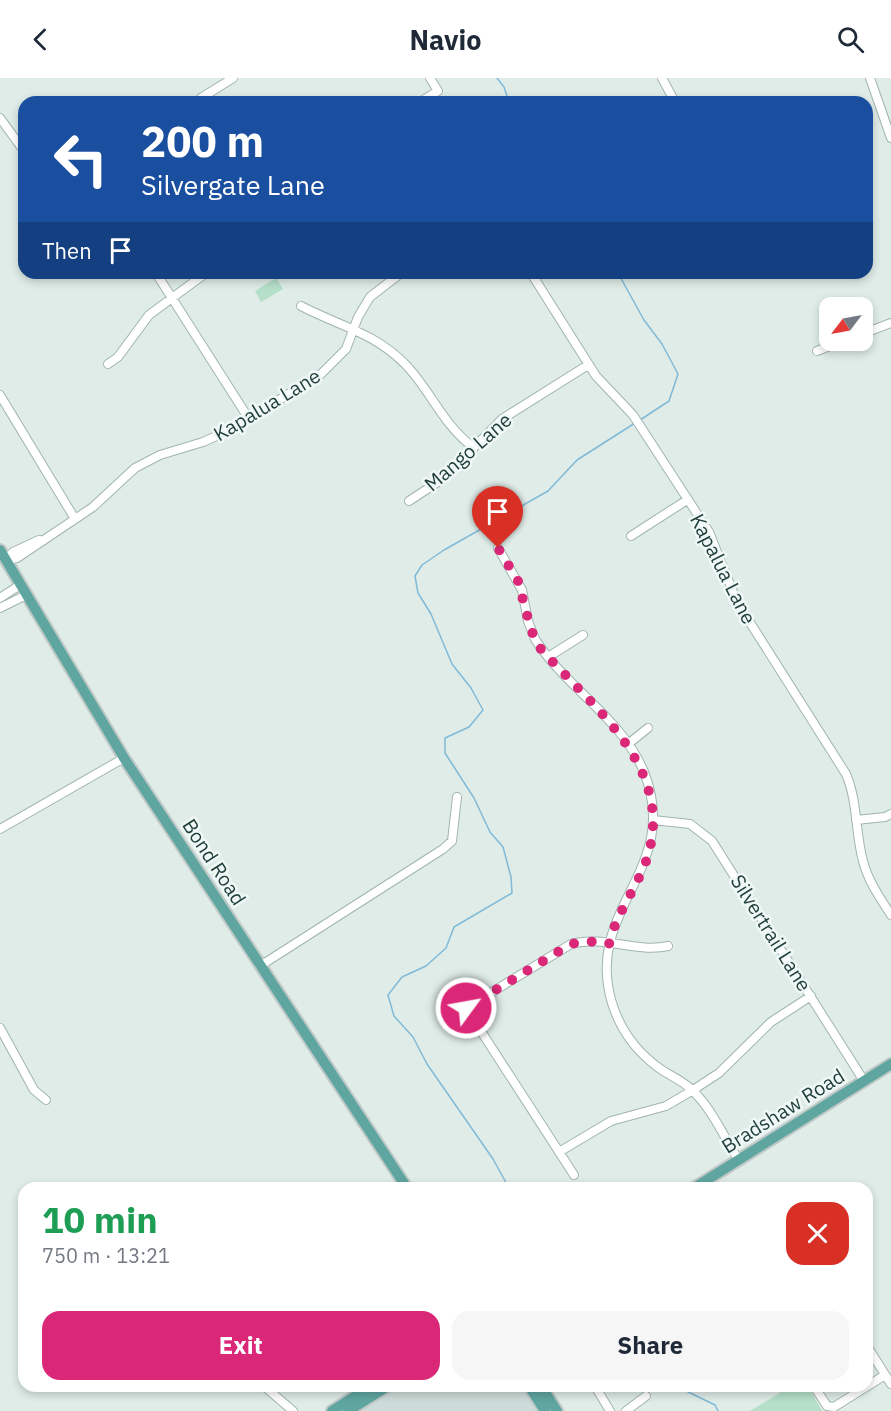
<!DOCTYPE html>
<html lang="en">
<head>
<meta charset="utf-8">
<style>
  :root { --surface:#fff; --page:#f6f6f7; --text:#1f2937; --muted:#747a83; --accent:#db2777 }
  body { margin:0; font-family:"IBM Plex Sans",sans-serif; background:var(--page); color:var(--text); height:100vh; display:flex; flex-direction:column; font-size:22px; white-space:nowrap }
  * { box-sizing:border-box; margin:0 }
  p { font-size:20px; color:var(--muted) }
  .icon { flex:none; width:33px; height:33px; fill:none; stroke:currentColor; stroke-width:2; stroke-linecap:round; stroke-linejoin:round }
  .map { position:relative; flex:1; overflow:hidden }
  .sheet { position:absolute; left:18px; top:1104px; width:855px; height:210px; display:flex; flex-direction:column; background:var(--surface); border-radius:18px; box-shadow:0 3px 9px #0003 }
  .sheet>* { flex:none }
  .top-card { position:absolute; left:18px; top:18px; width:855px; height:183px; border-radius:18px; box-shadow:0 3px 9px #0003; background:#1a4fa0; color:#fff; overflow:hidden }
  .needle { width:39px; rotate:238deg }
  .buttons { position:absolute; left:819px; top:219px; display:grid; gap:12px }
  .buttons a { display:grid; place-items:center; width:54px; height:54px; border-radius:12px; background:var(--surface); box-shadow:0 3px 9px #0003; font-size:30px }
  .pin { position:absolute; display:grid; place-items:center; width:51px; height:51px; color:#fff; margin:-62px -26px; border-radius:50% 50% 50% 0; rotate:-45deg; box-shadow:0 0 6px #0007 }
  .pin .icon { rotate:45deg }
  .me { position:absolute; width:66px; margin:-33px; rotate:58deg; stroke-linejoin:round; filter:drop-shadow(0 0 4px #0008) }
  .turn { display:flex; align-items:center; gap:21px; height:126px; padding:0 24px; font-size:27px }
  .turn .icon { width:78px; height:78px; stroke-width:2.5 }
  .turn b { display:block; font-size:42px; line-height:51px }
  .then { display:flex; align-items:center; height:57px; padding:0 24px; background:#0003; gap:12px; font-size:22px }
  .round { display:grid; place-items:center; flex:none; width:63px; height:63px; border-radius:18px; background:var(--page) }
  .overview { display:flex; align-items:center; justify-content:space-between; height:102px; padding:0 24px }
  h1 { font-size:36px; font-weight:800; line-height:45px; color:#1e9e55 }
  .primary-button { display:flex; gap:12px; margin-top:auto; padding:12px 24px }
  .primary-button a { flex:1; height:69px; border-radius:18px; background:var(--accent); color:#fff; font-size:24px; font-weight:800; line-height:69px; text-align:center }
  .primary-button a+a { background:var(--page); color:var(--text) }
  header { display:flex; justify-content:space-between; align-items:center; height:78px; padding:0 24px; background:var(--surface); font-size:27px; font-weight:800 }
  .map>svg:first-child { display:block }
  .built { fill:#cddcd8 }
  .green { fill:#b5dfc8 }
  .lines { fill:none; stroke-linecap:round; stroke-linejoin:round }
  .stream { stroke:#81bad7; stroke-width:1.5 }
  .minor-casing { stroke:#a1b4b1; stroke-width:10 }
  .major-casing { stroke:#c0c9c8; stroke-width:14 }
  .minor { stroke:#fff; stroke-width:8 }
  .major { stroke:#5fa6a0; stroke-width:10 }
  .route { stroke:#db2777; stroke-width:10; stroke-dasharray:0 18 }
  .labels { text-anchor:middle; stroke-width:5; stroke-linejoin:round; paint-order:stroke }
  .street-label { font-size:20px; fill:#1e3d3b; stroke:#f0f8f5 }
</style>
</head>
<body>
<header><svg class="icon" aria-label="back" viewBox="0 0 24 24"><path d="M15 5l-7 7 7 7"/></svg>Navio<svg class="icon" aria-label="search" viewBox="0 0 24 24"><circle cx="10" cy="10" r="6"/><path d="M15 15l6 6"/></svg></header>
<div class="map">
<svg width="891" height="1333" viewBox="0 0 891 1333">
  <rect width="100%" height="100%" fill="#dfece8"/>
  <path class="built" d="M400,1308H524L539,1333H359Z"/>
  <path class="green" d="M276,200L283,211L261,224L255,213Z
    M791,1308H808L822,1333H750Z"/>
  <g class="lines">
    <path class="stream" d="M497,0L504,9L509,24
      M618,195L644,242L662,266L678,296L669,323L640,342
      M509,1110L493,1081L427,986L413,959L394,938L388,917L402,899L426,888L446,870L454,849L512,815L511,799L503,769L490,754L474,720L445,675V660L469,649L483,632L471,610L452,586L431,536L418,515L415,498L422,487L444,472L548,413L577,382L635,345
      M676,1308L715,1327L718,1333"/>
    <g class="minor-casing">
      <path id="minor" d="M662,0L675,24
        M870,0L891,60
        M203,24L201,20L233,0
        M420,24L438,13L430,0
        M0,40L24,73
        M156,195L249,341
        M531,195L596,298L633,337L709,454L737,524L846,696C858,724 855,754 863,783C868,803 880,820 891,837
        M301,228C339,248 374,254 406,287C431,313 443,347 473,369
        M862,256L891,245
        M817,273L845,262
        M108,286L118,279L149,237L206,195
        M0,317L75,441
        M409,423L444,400L502,341L588,287
        M631,458L687,422
        M498,470L522,512L528,543L535,561C565,609 622,640 644,694C683,792 583,830 612,925C620,951 637,974 659,990C670,998 684,1003 693,1013C712,1031 724,1059 738,1081
        M6,482L17,480L93,429L135,390L160,377L203,364L232,351L321,296L346,271L358,239L370,219L401,195
        M6,482L13,474L39,462
        M0,520L20,507
        M0,530L26,517
        M548,579L583,557
        M628,666L648,650
        M653,742L690,746L712,763L864,1003
        M856,742L885,739L891,736
        M0,751L124,680
        M260,888L443,771L452,763L457,719
        M0,950L34,1012L46,1022
        M559,1074L611,1043L666,1028L693,1012L719,995L771,944L811,918
        M574,1097L466,930L571,866C603,857 636,875 668,868
        M867,1268L891,1306
        M264,1308L293,1333
        M595,1308L610,1333
        M814,1308L827,1328L834,1329L885,1297
        M626,1333L646,1318"/>
    </g>
    <g class="major-casing">
      <path id="major" d="M0,472L124,680L407,1110
        M694,1110L891,986
        M529,1308L545,1333
        M541,1308L557,1333
        M332,1333L371,1308
        M348,1333L388,1308"/>
    </g>
    <use href="#minor" class="minor"/>
    <use href="#major" class="major"/>
  </g>
  <g class="lines">
    <path class="route" d="M466,930L571,866L587,863L609,866C617,832 640,807 649,774C672,686 591,628 540,570L531,552L518,503L498,470"/>
  </g>
  <g class="labels">
    <g class="street-label">
      <text transform="translate(267 327) rotate(-31)" y="7">Kapalua Lane</text>
      <text transform="translate(468 374) rotate(-41)" y="7">Mango Lane</text>
      <text transform="translate(723 491) rotate(63)" y="7">Kapalua Lane</text>
      <text transform="translate(214 784) rotate(57)" y="7">Bond Road</text>
      <text transform="translate(771 855) rotate(58)" y="7">Silvertrail Lane</text>
      <text transform="translate(783 1033) rotate(-32)" y="7">Bradshaw Road</text>
    </g>
  </g>
</svg>
<div class="buttons">
<a><svg class="needle" viewBox="-14 -14 28 28"><path d="M0-13l5 13h-10z" fill="#e53935"/><path d="M0 13l5-13h-10z" fill="#747a83"/></svg></a>
</div>
<div class="pin" style="left:498px;top:470px;background:#d93025"><svg class="icon" aria-label="arrive" viewBox="0 0 24 24"><path d="M6 21V4h12l-3 4 3 4H6"/></svg></div>
<svg class="me" style="left:466px;top:930px" viewBox="-20 -20 40 40"><circle r="17" fill="#db2777" stroke="#fff" stroke-width="3"/><path d="M0-11L8 9 0 5-8 9z" fill="#fff"/></svg>
<div class="top-card">
<div class="turn"><svg class="icon" aria-label="left" viewBox="0 0 24 24"><path d="M17 20v-9H6M10 6l-5 5 5 5"/></svg><div><b>200 m</b>Silvergate Lane</div></div>
<div class="then">Then<svg class="icon" aria-label="arrive" viewBox="0 0 24 24"><path d="M6 21V4h12l-3 4 3 4H6"/></svg></div>
</div>
<section class="sheet">
<div class="overview"><div><h1>10 min</h1><p>750 m · 13:21</p></div><a class="round" style="background:#d93025;color:#fff"><svg class="icon" aria-label="close" viewBox="0 0 24 24"><path d="M6 6l12 12M18 6L6 18"/></svg></a></div>
<div class="primary-button"><a>Exit</a><a>Share</a></div>
</section>
</div>
</body>
</html>
